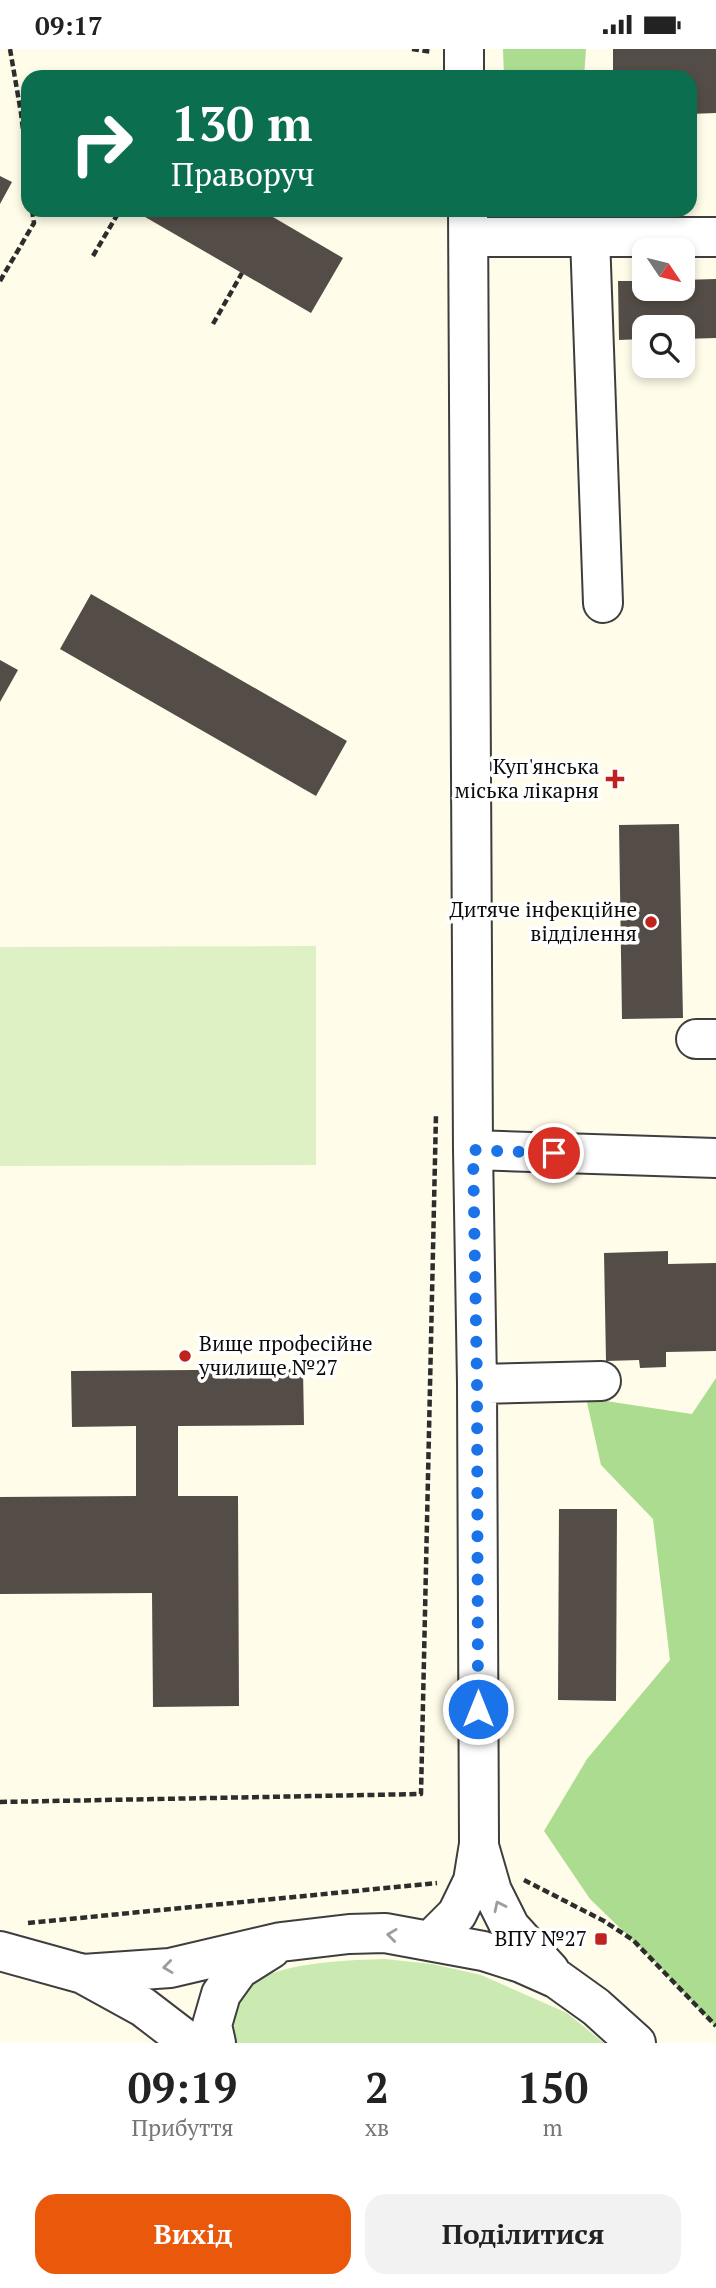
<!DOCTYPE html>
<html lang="uk">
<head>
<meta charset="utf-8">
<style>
  :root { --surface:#fff; --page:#f2f2f2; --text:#222; --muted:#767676; --accent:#ea580c }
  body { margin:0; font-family:"PT Serif",serif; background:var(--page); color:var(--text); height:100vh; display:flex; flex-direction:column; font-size:26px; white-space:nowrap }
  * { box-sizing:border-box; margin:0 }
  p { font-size:23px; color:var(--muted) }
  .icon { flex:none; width:38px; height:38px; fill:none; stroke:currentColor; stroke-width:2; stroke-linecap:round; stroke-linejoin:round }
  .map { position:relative; height:1994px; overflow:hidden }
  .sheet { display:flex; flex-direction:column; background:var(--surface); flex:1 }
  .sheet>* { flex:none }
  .hud { position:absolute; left:21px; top:21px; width:676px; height:147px; border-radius:21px; box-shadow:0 4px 10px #0003; background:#0b6e4f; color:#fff; overflow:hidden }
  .needle { width:46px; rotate:125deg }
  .controls { position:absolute; left:632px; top:189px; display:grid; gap:14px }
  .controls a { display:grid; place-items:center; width:63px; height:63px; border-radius:14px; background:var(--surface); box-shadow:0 4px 10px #0003; font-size:35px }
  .pin { position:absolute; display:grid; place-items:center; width:60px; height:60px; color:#fff; margin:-30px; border:4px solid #fff; border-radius:50%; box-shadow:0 2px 7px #0007 }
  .me { position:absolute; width:77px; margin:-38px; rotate:0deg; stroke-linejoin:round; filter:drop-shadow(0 0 5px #0008) }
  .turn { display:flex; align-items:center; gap:24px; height:147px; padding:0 35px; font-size:32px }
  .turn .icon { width:91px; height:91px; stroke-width:2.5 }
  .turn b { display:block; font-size:49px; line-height:60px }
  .eta { display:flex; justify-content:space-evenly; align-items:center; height:119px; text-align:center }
  .eta b { font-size:42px; font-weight:600; line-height:49px }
  .primary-button { display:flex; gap:14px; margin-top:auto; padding:14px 35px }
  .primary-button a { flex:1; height:80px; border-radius:21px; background:var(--accent); color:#fff; font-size:28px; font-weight:600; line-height:80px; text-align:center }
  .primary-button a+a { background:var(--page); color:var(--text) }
  .status { display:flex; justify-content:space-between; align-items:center; height:49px; padding:0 35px; background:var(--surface); direction:ltr }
  .status svg { height:19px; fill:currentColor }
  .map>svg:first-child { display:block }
  .green { fill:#cbeab2 }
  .forest { fill:#acdc90 }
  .pitch { fill:#def1c4 }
  .building { fill:#544d47 }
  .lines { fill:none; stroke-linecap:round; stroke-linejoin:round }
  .minor-casing { stroke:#3e3e3e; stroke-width:42 }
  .path { stroke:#2d2d2d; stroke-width:4.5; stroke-dasharray:7 3.5; stroke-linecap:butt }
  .minor { stroke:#fff; stroke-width:38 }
  .oneway { stroke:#9d9d9d }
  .route { stroke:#1a73e8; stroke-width:12; stroke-dasharray:0 21.6 }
  .poi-dot { fill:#c0231e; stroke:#fff; stroke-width:2.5 }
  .labels { text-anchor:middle; stroke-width:7; stroke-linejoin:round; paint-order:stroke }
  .poi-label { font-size:21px; fill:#0b0b0b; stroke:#fff; text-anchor:end }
</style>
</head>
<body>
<div class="status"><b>09:17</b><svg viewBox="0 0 49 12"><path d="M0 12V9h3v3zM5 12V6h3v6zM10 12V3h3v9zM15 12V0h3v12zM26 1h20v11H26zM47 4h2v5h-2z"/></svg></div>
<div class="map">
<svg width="716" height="1994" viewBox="0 0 716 1994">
  <rect width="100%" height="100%" fill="#fffce9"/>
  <path class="green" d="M385,1910L432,1915L481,1926L567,1964L604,1994H233C233,1977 233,1962 241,1946C258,1913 351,1911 385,1910Z"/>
  <path class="forest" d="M503,0H586L584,28H504Z
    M716,1329V1978L650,1908L590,1850L544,1782L587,1710L670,1611L653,1470L601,1416L586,1349L692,1365Z"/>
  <path class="pitch" d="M316,897V1116L0,1117V898Z"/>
  <path class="building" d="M613,0H716V64L690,65V28H613Z
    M0,127L12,133L0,155Z
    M133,161H261L343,209L311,264Z
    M716,230V289L682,290V278H644V290L619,291L618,232H644V240H682V231Z
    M91,545L347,692L316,747L60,600Z
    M0,611L18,621L0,653Z
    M679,775L683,969L622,970L619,776Z
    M668,1202V1215L716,1214V1302L666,1303V1318L640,1319L639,1311L606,1312L604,1204Z
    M303,1320L304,1376L178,1377V1447H238L239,1657L153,1658L152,1544L0,1545V1448L136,1447V1377L72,1378L71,1322Z
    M559,1460H617L616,1652L558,1651Z"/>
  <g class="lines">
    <g class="minor-casing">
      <path id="minor" d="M464,0V28
        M469,188H716
        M590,188L603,554
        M696,990H716
        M473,1101L716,1109
        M477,1335L601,1332
        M479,1797L492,1842L510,1878L550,1922
        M430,1892L457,1865L473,1832L479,1795L477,1335L473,1101L468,161
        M0,1902L83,1925L143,1958L190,1994
        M83,1925L170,1919L281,1893L349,1885L385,1884L483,1902L521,1914L557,1930L596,1958L636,1994
        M216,1994L212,1976L221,1945L239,1920L271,1900"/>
    </g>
    <path class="path" d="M10,0L21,64L28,124
      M412,0L432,3
      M93,207L120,161
      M0,232L34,174L32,161
      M213,275L242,224
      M0,1753L421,1745L436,1065
      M524,1831L604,1872L633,1891L716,1977
      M28,1874L437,1834"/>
    <use href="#minor" class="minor"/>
  </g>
  <defs><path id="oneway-chevron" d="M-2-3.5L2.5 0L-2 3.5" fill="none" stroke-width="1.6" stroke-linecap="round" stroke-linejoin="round" transform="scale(1.75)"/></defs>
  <g class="oneway">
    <use href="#oneway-chevron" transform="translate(499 1857) rotate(-116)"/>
    <use href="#oneway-chevron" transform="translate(392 1886) rotate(-173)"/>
    <use href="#oneway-chevron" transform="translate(168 1918) rotate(173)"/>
  </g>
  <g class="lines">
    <path class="route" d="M478,1660L477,1335L473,1101L554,1104"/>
  </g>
  <g class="poi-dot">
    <path d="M611.5 719.5h7v7h7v7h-7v7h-7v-7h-7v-7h7z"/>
    <circle cx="651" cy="873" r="7"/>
    <circle cx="185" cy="1307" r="7"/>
    <rect x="594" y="1883" width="14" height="14" rx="3.5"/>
  </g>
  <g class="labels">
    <g class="poi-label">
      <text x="599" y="725">Куп'янська<tspan x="599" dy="24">міська лікарня</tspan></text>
      <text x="637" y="868">Дитяче інфекційне<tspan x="637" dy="24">відділення</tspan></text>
      <text x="199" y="1302" text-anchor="start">Вище професійне<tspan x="199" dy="24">училище №27</tspan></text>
      <text x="587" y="1897">ВПУ №27</text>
    </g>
  </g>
</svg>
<div class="controls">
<a><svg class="needle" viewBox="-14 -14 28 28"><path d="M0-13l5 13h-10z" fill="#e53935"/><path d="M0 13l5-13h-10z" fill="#767676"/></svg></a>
<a><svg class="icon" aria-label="search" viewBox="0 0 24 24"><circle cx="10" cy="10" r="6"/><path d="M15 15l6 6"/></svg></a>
</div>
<div class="pin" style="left:554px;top:1104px;background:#d93025"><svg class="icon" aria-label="arrive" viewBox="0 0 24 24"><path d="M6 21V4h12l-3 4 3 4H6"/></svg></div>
<svg class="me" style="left:478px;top:1660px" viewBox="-20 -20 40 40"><circle r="17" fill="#1a73e8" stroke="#fff" stroke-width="3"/><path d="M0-11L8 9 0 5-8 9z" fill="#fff"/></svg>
<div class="hud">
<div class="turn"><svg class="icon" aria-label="right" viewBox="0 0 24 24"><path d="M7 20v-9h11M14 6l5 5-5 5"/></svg><div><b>130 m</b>Праворуч</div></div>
</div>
</div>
<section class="sheet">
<div class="eta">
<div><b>09:19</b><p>Прибуття</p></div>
<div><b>2</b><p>хв</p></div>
<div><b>150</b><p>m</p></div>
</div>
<div class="primary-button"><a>Вихід</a><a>Поділитися</a></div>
</section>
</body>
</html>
